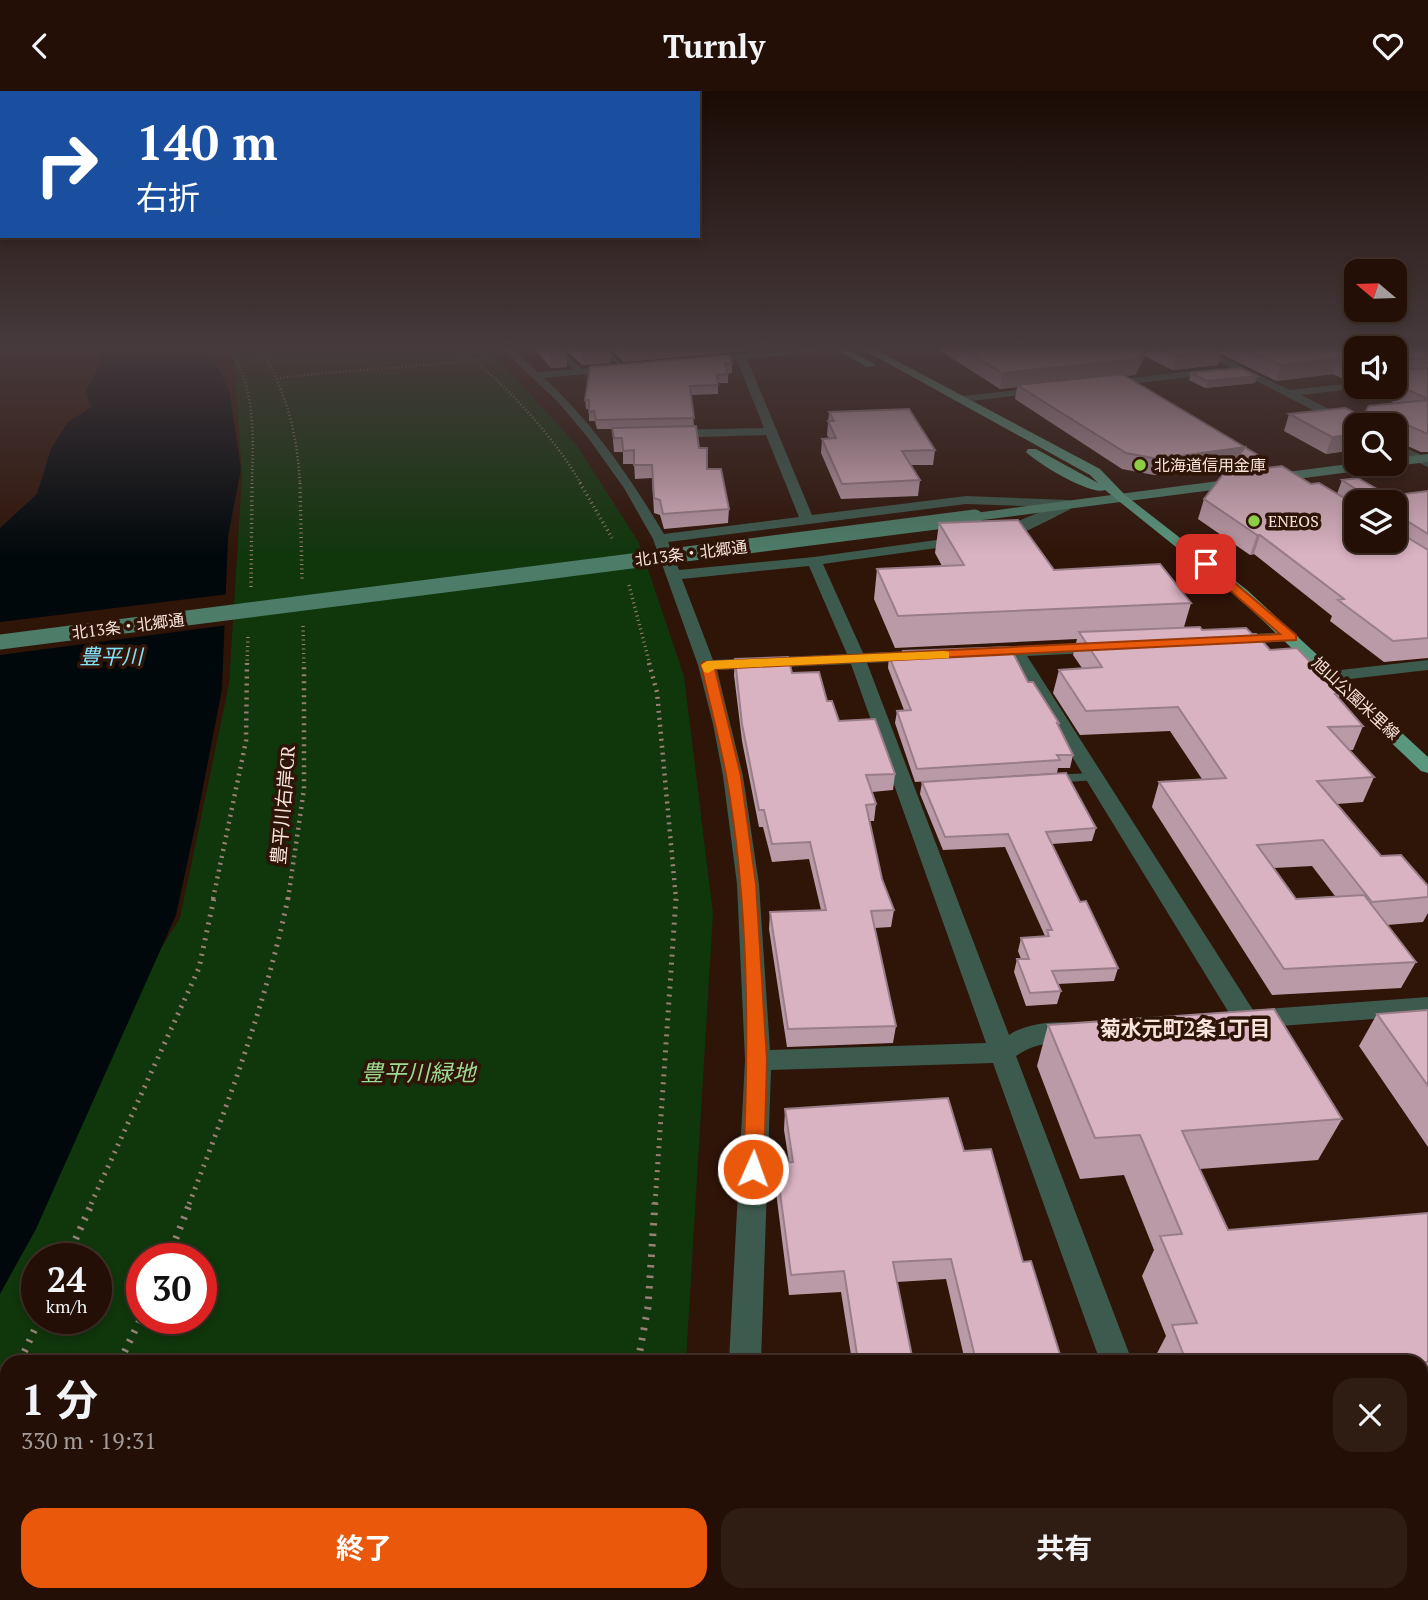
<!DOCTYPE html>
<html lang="ja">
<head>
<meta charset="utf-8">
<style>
  :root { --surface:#230f06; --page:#2f1d14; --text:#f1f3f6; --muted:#a39c9b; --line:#402f28; --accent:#ea580c }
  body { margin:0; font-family:"PT Serif","Noto Sans JP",serif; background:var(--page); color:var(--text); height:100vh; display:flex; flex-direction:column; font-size:26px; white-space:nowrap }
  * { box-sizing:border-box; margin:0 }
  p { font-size:23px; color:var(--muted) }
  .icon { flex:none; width:38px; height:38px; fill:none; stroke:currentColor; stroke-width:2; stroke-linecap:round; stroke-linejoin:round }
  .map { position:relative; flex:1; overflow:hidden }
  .panel { position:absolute; left:0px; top:1264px; width:1428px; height:247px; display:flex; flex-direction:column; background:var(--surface); border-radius:21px 21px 0 0; box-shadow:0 4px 10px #0003,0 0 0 2px var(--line) }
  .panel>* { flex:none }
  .hud { position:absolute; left:0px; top:0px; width:700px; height:147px; box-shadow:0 4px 10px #0003,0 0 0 2px var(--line); background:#1a4fa0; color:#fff; overflow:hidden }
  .needle { width:46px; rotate:289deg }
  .fabs { position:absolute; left:1344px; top:168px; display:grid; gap:14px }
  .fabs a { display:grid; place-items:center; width:63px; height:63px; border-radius:14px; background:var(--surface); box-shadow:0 4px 10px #0003,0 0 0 2px var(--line); font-size:35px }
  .speed { position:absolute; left:21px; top:1152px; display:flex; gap:14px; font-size:35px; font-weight:700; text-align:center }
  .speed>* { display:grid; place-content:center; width:91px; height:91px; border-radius:50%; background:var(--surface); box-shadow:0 4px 10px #0003,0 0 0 2px var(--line); line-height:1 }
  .speed small { font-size:18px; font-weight:400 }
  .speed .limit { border:10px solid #d22; background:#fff; color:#111 }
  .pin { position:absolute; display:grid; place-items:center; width:60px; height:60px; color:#fff; margin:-30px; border-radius:14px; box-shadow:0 4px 10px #0006 }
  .me { position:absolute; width:77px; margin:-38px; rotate:2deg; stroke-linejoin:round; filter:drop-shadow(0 0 5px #0008) }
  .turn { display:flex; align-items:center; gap:24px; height:147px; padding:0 21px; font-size:32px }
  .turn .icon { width:91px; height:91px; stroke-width:2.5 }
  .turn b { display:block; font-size:49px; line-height:60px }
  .round { display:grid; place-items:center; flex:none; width:74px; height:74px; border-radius:21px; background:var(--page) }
  .summary { display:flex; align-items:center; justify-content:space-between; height:119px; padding:0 21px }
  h1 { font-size:42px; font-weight:700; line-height:52px }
  .action { display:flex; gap:14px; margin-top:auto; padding:14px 21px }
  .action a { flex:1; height:80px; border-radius:21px; background:var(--accent); color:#fff; font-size:28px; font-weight:700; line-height:80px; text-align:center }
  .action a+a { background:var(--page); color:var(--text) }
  header { display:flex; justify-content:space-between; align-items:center; height:91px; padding:0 21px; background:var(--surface); font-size:32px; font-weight:700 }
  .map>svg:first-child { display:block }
  .green { fill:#10360b; fill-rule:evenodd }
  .water { fill:#01080b }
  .pier { fill:#2f1408 }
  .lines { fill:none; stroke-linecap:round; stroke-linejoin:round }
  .path-far4 { stroke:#988076; stroke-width:2.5; stroke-dasharray:1 2.5; stroke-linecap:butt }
  .path-far3 { stroke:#988076; stroke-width:3.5; stroke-dasharray:1 3.5; stroke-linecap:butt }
  .path-far2 { stroke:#988076; stroke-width:4.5; stroke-dasharray:2 5; stroke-linecap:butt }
  .path-far1 { stroke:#988076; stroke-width:5; stroke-dasharray:2 6; stroke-linecap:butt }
  .path { stroke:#988076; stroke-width:7; stroke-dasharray:2.5 8; stroke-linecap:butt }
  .lane { fill:#3d5a4e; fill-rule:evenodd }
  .street { fill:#3d5a4e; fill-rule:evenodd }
  .secondary { fill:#4d7d69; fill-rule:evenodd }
  .primary { fill:#59987f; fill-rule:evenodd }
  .secondary-bridge { stroke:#4d7d69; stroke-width:15 }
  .wall { fill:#bb9aa7; fill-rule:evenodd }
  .shaded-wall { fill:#997d88 }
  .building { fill:#dab3c2; stroke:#997d88; stroke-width:2 }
  .route { fill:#ea580c; stroke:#983908; stroke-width:2 }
  .slow { fill:#f59e0b }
  .poi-dot { fill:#8bce46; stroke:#2f1408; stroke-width:2.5 }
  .labels { text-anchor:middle; stroke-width:7; stroke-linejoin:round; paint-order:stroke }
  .far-poi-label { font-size:16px; fill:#f8e4dc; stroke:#2f1408; text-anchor:start }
  .far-street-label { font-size:16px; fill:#f8e4dc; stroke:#2f1408 }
  .street-label { font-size:19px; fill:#f8e4dc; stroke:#2f1408 }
  .water-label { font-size:21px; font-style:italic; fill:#84e2fb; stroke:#2f1408 }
  .neighbourhood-label { font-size:21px; font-weight:bold; fill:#f8e4dc; stroke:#2f1408 }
  .near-park-label { font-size:23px; font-style:italic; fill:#9bdb91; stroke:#2f1408 }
</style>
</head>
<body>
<header><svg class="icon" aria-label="back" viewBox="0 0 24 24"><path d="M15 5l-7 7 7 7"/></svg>Turnly<svg class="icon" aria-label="heart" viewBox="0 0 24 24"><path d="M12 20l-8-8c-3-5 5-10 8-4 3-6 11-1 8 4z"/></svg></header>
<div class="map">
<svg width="1428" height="1509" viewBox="0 0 1428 1509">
  <rect width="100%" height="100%" fill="#2f1408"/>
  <path class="green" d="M221,254H486L578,356L639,452L684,585L713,822L686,1270H7V1503H647L646,1509H0V1116L180,827L229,593L242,385L234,268ZM37,1167H96V1227H37ZM142,1167H201V1227H142Z"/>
  <path class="water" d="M98,254H198L221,281L230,303L241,378L228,445L222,598L198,722L176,824L36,1138L0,1203V437L37,403L51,358L68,331L92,316L86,300L100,273Z"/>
  <path class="pier" d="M229,503L228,534L0,564V531Z"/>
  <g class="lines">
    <path class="path-far4" d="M226,254C257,294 253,345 252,393
      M258,254C286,298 297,341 300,393
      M452,254C499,284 554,345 581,393
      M280,287C349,278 419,277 488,267"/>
    <path class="path-far3" d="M300,392L302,488
      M580,392L612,447
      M629,494L650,574
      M251,496L252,392
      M303,535L304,574
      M247,574L248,544"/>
    <path class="path-far2" d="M649,572L657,601L676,808
      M213,808L246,650L247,572
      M288,808L304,698V572"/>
    <path class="path-far1" d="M91,1113L199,877L214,807
      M189,1113C228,1013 266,912 288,807
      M655,1113L676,807"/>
    <path class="path" d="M67,1167L92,1112
      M168,1167L190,1112
      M20,1270L40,1227
      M120,1270L142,1225
      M638,1270L648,1216L655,1112
      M0,1314L7,1298
      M1,1509L7,1498
      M595,1509L596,1503"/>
    <path class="lane" d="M551,254H557L582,278V282H576Z
      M595,254H601L625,275V277H621Z
      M1092,682L1097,683L1099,686L1097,689L1051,692L1044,688L1051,684Z"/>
    <path class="street" d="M498,254H508L538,281L622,275V279L618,280L544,287C593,332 630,386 664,443L799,426L766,344L668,347L662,343L668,339L764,337L737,269L702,272L697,269L698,267L838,254L842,255V259L747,268L812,424L966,405L1069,409L1076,413L1069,419C1049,428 1013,451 992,447V441L1052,416L966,413L668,451L679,479L814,466L965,445L972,449L965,453L823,473L863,562L915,560L923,565L915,570L867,572L1009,944C1026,932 1061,928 1082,934L1086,941L1082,948C1055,956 1042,947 1016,965L1132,1270H1100L993,972L771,979L761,1270H729L745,969L737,793L723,685L713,633L698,574L653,448L624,397L589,348L559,312ZM809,475L847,563L713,569L682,488ZM851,573L986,952L770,959L759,793L743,685L717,579Z
      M1186,254H1198L1289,299L1356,292V296L1360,297L1301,304L1361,334H1356V340L1352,339Z
      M1219,277L1224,280L1223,282L1105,296L1100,293L1105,290Z
      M1045,296L1051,299L1049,301L963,311L957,308L963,305Z
      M1395,352L1428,367V376L1395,361Z
      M1291,541L1299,546L1297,549L1234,554L1226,549L1234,544Z
      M1104,552L1112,557L1110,561L1027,565L1253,919L1428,906V924L1252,937L1237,935L1011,566L986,567L978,562L986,557Z
      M1428,569V579L1332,590L1323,585L1332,580Z
      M706,1503H744V1509H706Z
      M1183,1503H1221L1223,1509H1185Z"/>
    <path class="secondary" d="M1428,363V371L1395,375L1390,373H1395V367Z
      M1356,372L1387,373L1381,377L975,430L968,426L975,422Z"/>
    <path class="primary" d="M828,254H840L876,274L867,276Z
      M855,254H867L1100,378L1125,404L1247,499L1428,666V682L1421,680L1237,505L1105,399C1091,405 1037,372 1026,361L1028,358H1036L1098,392L1090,384Z"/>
    <path class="secondary-bridge" d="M0,551L975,426"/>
  </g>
  <path class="wall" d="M531,254H560L566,260L567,276L551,277Z
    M560,254H800V255L624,271L611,259V272L582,274Z
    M931,254H1428V361H1421L1396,350L1326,363L1284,340L1289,323L1363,325L1395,312L1363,297L1362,296H1395V257H1356V290H1348L1333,283L1276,290L1221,263L1218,274L1172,279L1145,265L1135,284L1125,285L1263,367L1260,378L1311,393L1337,403L1342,389L1389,405L1428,400V567L1384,571L1330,530L1332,525L1254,463L1250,464L1198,428L1204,408L1231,381L1233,372L1154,384L1122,378L1015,308L1017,296L1000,298ZM1356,411H1395V450H1356Z
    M732,273V282H728V292H718V303L691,304L694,335L699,357L707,378L729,418L728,432L664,438L660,424L654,422L652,387L635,388L634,373H623V361H614L612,338H597L595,330H589V318H586L585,309L590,276Z
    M1191,282L1257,285L1255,292L1205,297L1189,289Z
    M829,321L935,359L933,374H911L920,389L918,405L841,408L821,362L822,348L829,347L827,344Z
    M939,432L1054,479L1191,512L1184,536L1252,543L1270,559L1340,602L1339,607L1363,635L1353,659H1349L1374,686L1363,711L1337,713L1381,765L1428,795V822L1423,831L1387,834L1416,871L1401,897L1272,904L1152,716L1159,691L1202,688L1170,640L1080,644L1053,602L1059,579L1082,577L1073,564L1077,548L895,557L874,508L877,478L942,475L935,462ZM1312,775L1335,805L1296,808L1274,777Z
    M903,560L1028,591L1059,632L1058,636L1073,664L1070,677H1058L1057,682L915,691L895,632L897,620L904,619L888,577L889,565L902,564Z
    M735,568L792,582L827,610L839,630L895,683L893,699L872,701L876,713L874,730H869L882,788L894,819L891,836L875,837L896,935L893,952L787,956L769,838L770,821L821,819L809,768L772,771L763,736H759L742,650L734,584Z
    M922,691L1096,737L1092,750L1052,753L1080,811L1118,877L1114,890L1058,893L1061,900L1057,913L1026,915L1014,881L1017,868H1021L1018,860L1021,847L1045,845L1005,756L943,759L920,703Z
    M1428,919V1056L1359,955L1377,923Z
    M1048,934L1342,1028L1318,1069L1200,1078L1228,1139L1428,1122V1305L1421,1306V1270H1153L1166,1245L1142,1185L1154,1159L1124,1084L1080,1088L1037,975Z
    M785,1018L964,1060L1023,1171L1062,1270H965L946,1188L897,1191L913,1270H852L841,1201L789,1204L775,1093L776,1072L789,1071L784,1039Z
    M1428,1340V1452L1421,1456V1341Z
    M762,1503H921L859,1509H791V1504L763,1507Z"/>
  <path class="shaded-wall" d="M644,254H800V255L624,271V255Z
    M1148,254L1145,265L1135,284L1021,296L1017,294V296L1000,298L1002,282Z
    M611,256V272L582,274L581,258Z
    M1223,259L1218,274L1172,279L1176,264Z
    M566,260L567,276L551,277L550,261Z
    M1338,267L1333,283L1276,290L1281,274Z
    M1257,285L1255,292L1205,297L1207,290Z
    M1403,332L1396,350L1395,351V338Z
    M1356,343V359L1326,363L1332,346Z
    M1245,356L1263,367L1258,382L1229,386L1233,372L1154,384L1158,368Z
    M1257,444H1260L1254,463L1250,464Z
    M1428,1448V1452L1421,1456V1454Z"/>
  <path class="building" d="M543,254H560L566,260L550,261Z
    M575,254H607L611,256L581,258Z
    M622,254H644L624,255Z
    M957,254H1147L1138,268L1002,282Z
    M1156,254H1213L1223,259L1176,264Z
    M1239,254H1428V267L1401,268L1398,277L1401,279L1428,277V308L1395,293V257H1356V274H1353L1338,267L1281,274Z
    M729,264L732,273H725L728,283L717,284L718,294L690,295L694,327L596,329L594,320L589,321V309H585L590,276Z
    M1240,277L1257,285L1207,290L1191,282Z
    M1122,283L1263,367L1234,370L1245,356L1158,368L1126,362L1017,294Z
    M1428,309V343L1403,332L1399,337L1395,338V334H1356V343L1332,346L1289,323L1345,317L1363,325L1369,315Z
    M909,318L935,359L902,360L920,389L842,393L822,348L836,347L828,330H834L829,321Z
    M696,335L699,357H707V378H721L729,418L663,423L660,409L654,407L652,374H634V359L623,360L622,347H614L612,337Z
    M1282,375L1311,393L1319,392L1356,414V450H1395V439L1428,459V547L1393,550L1338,509L1344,508L1260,444H1257L1204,408L1224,382Z
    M1358,387L1389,405L1428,400V443L1404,428L1395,429V411H1364L1365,404L1342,389Z
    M1018,429L1054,479L1160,473L1191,512L898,525L877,478L964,474L939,432Z
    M1200,536L1202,539L1246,537L1252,543H1256L1270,559L1297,557L1340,602L1335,603L1363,635L1328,636L1374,686L1317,690L1381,765L1401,764L1428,795V806L1372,811L1323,749L1257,754L1296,808L1364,804L1416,871L1284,878L1159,691L1226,687L1178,616L1086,620L1059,579L1102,576L1079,541Z
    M1010,556L1028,591H1033L1059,632H1057L1073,664H1057L1060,669L917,678L897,620L911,619L889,565L904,564L903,560Z
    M788,566L792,582L819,581L827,610H832L839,630L875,628L895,683L866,684L876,713L866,714L882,788L894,819L871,820L896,935L788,938L770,821L826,819L810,751L772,753L764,719H759L742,633L735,568Z
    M1066,682L1096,737L1046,741L1080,811L1086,810L1118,877L1052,880L1061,900L1030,902L1017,868H1029L1021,847L1049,845L1047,839H1052L1008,743L945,746L922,691Z
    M1274,918L1342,1028L1182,1040L1228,1139L1428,1122V1271L1186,1270L1172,1234L1197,1232L1160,1145L1182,1143L1140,1044L1095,1047L1048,934Z
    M1428,919V995L1377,923Z
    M948,1007L964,1060L991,1058L1023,1171L1031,1170L1062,1270H976L951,1168L893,1171L913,1270H858L844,1180L791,1184L776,1072L793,1071L785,1018Z
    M1428,1340V1366L1421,1351V1341Z
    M1428,1377V1405L1421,1390V1378Z
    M795,1503H854L855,1509H795Z"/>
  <linearGradient id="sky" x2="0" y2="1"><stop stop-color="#1a0b04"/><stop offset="0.55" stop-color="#473a3d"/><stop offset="1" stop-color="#473a3d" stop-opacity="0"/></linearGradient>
  <rect width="1428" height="465" fill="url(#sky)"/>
  <path class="route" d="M1202,471H1210L1296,544V549L715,578L741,685L756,793L767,969L764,1078L761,1085L753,1087L746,1085L743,1078C749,949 749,812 726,684C719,647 709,610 701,574L703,571L1280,543L1202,475Z"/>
  <path class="slow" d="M944,560L949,561V567L715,578L708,582L704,581L701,574L707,570Z"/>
  <g class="poi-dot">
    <circle cx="1140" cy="374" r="7"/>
    <circle cx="1254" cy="430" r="7"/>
  </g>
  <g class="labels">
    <g class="far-poi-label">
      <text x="1154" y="380">北海道信用金庫</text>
      <text x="1268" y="436">ENEOS</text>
    </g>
    <g class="far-street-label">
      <text transform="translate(691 462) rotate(-7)" y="6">北13条・北郷通</text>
      <text transform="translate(128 535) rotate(-7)" y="6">北13条・北郷通</text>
      <text transform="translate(1356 607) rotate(43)" y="6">旭山公園米里線</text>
    </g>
    <g class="street-label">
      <text transform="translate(283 714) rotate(-85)" y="7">豊平川右岸CR</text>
    </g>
    <g class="water-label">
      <text x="111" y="573">豊平川</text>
    </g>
    <g class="neighbourhood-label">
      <text x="1185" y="945">菊水元町2条1丁目</text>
    </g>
    <g class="near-park-label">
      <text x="418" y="990">豊平川緑地</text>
    </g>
  </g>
</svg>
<div class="fabs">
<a><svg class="needle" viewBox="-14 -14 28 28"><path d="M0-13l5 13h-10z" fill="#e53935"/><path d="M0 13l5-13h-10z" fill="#a39c9b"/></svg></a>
<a><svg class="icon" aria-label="sound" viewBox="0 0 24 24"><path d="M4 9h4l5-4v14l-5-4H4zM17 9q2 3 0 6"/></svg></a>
<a><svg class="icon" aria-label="search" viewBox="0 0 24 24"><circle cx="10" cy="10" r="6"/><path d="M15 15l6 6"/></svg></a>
<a><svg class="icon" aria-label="layers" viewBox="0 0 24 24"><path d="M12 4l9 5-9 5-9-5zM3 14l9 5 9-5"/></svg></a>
</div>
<div class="speed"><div>24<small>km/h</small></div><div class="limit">30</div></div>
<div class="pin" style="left:1206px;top:473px;background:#d93025"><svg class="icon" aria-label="arrive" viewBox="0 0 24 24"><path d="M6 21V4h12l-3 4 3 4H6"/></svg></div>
<svg class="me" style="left:753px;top:1078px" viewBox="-20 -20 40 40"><circle r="17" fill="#ea580c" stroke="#fff" stroke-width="3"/><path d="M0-11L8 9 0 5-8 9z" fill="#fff"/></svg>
<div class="hud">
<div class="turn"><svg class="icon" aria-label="right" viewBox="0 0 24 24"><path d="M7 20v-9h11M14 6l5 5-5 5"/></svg><div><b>140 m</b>右折</div></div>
</div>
<section class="panel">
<div class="summary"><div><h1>1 分</h1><p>330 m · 19:31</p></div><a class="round"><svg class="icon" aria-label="close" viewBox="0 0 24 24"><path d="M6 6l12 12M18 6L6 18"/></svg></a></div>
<div class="action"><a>終了</a><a>共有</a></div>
</section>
</div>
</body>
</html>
